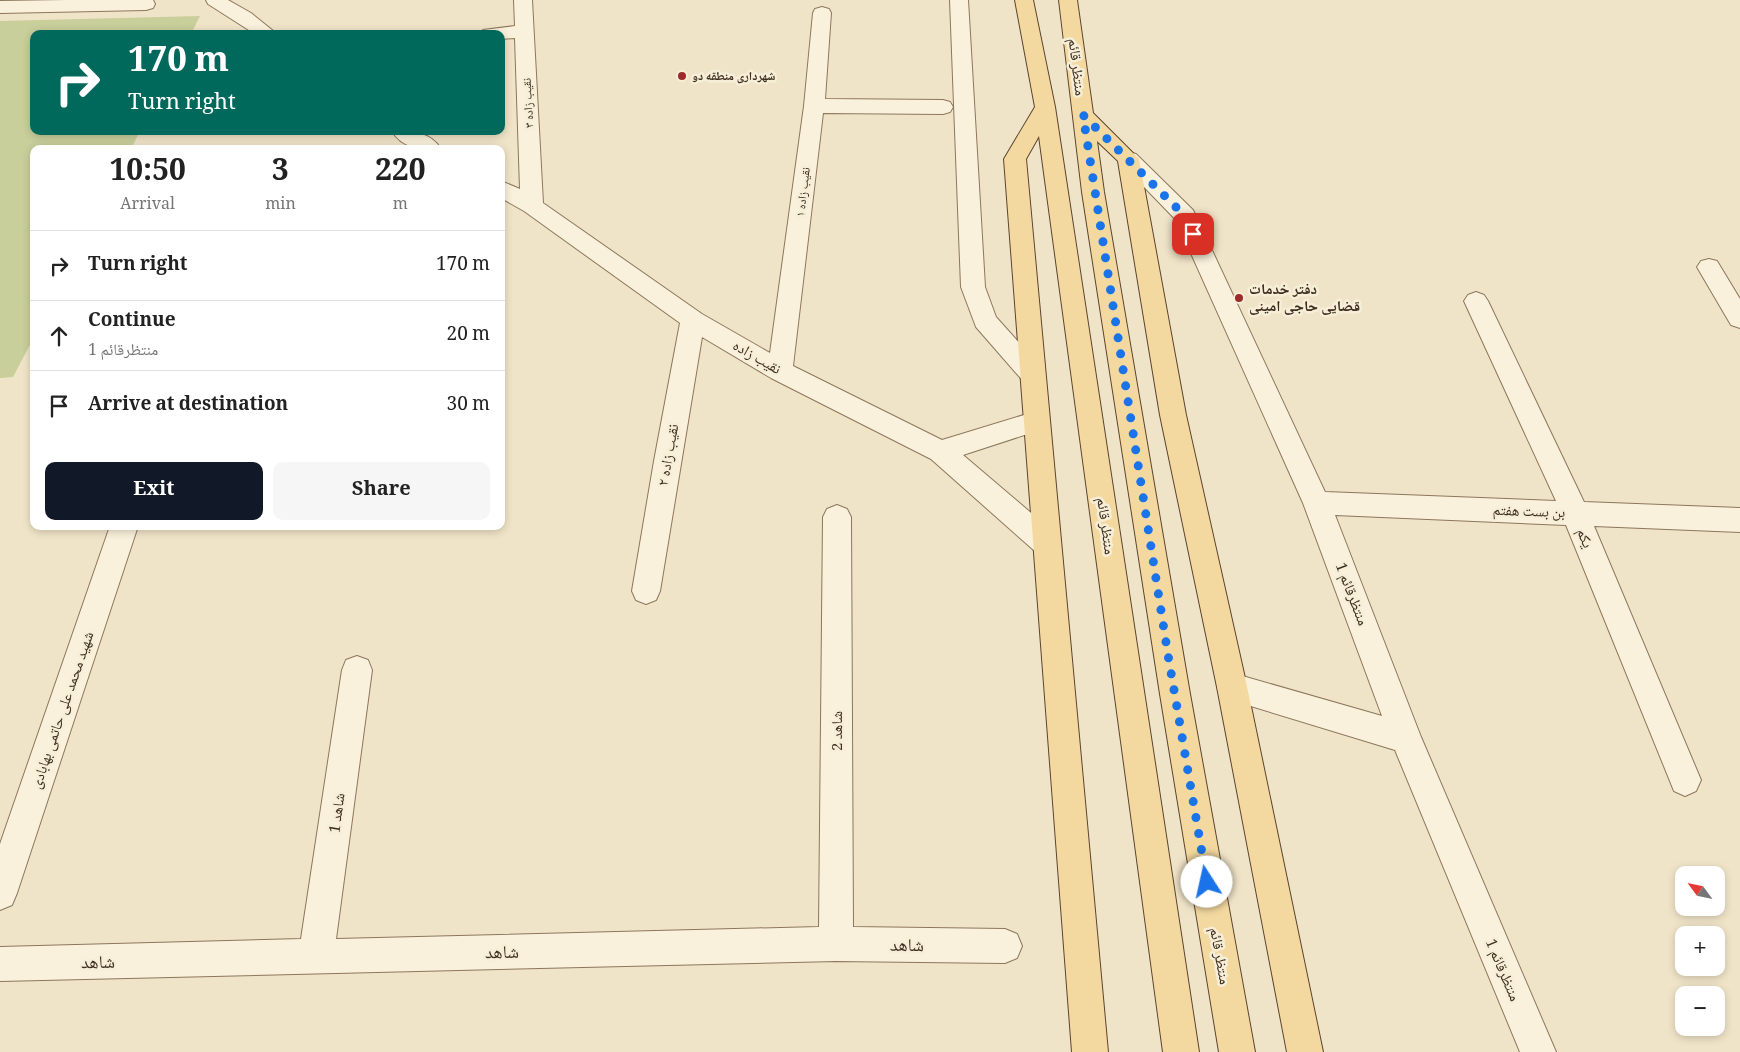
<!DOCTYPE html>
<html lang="en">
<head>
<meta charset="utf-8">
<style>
  :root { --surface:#fff; --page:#f6f6f6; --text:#222; --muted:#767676; --line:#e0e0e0; --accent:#111827 }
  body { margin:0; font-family:Georgia,"Noto Naskh Arabic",serif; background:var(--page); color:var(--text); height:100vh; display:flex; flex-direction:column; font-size:19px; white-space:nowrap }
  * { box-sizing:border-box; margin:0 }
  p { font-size:16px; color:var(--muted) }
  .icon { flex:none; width:28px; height:28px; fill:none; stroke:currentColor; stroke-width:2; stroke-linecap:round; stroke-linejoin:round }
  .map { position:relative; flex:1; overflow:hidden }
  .side { position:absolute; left:30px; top:145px; width:475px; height:385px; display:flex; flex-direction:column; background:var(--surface); border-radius:10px; box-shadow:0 2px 8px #0003 }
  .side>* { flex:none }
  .hud { position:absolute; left:30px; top:30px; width:475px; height:105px; border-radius:10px; box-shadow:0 2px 8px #0003; background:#00695c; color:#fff; overflow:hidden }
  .needle { width:32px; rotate:303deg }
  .controls { position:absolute; left:1675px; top:866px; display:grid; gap:10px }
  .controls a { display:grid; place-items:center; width:50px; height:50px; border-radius:10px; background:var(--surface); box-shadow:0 2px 8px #0003; font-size:25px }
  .pin { position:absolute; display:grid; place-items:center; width:42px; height:42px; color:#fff; margin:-21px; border-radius:10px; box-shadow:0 2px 8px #0006 }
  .me { position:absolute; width:55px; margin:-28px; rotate:350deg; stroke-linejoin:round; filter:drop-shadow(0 0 4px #0008) }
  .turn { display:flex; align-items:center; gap:18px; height:105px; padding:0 15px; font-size:22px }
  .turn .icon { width:65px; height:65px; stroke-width:2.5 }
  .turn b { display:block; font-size:35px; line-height:42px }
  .eta { display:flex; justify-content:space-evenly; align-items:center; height:85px; text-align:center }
  .eta b { font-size:30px; font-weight:700; line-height:35px }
  .action { display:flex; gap:10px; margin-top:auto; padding:10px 15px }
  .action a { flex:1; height:58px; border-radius:10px; background:var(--accent); color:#fff; font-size:20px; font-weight:700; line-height:58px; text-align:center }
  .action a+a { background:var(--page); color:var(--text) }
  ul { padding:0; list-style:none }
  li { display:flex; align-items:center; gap:15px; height:70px; padding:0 15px; border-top:1px solid var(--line) }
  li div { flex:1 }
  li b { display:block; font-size:19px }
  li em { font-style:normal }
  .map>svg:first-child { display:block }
  .green { fill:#c9cf9b }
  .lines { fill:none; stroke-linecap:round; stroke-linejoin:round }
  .minor-casing { stroke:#8d765c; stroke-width:2 }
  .major-casing { stroke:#5b4430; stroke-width:2 }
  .minor { fill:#faf1dc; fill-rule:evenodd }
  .major { fill:#f3d9a0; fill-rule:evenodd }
  .route { stroke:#1a73e8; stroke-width:9; stroke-dasharray:0 16.2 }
  .poi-dot { fill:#9e2a2b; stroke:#f7eed8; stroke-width:2 }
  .labels { text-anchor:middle; stroke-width:5; stroke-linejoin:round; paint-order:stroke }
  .far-poi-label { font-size:12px; font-weight:bold; fill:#3d2e20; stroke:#f7eed8; text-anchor:start }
  .far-street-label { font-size:12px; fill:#3d2e20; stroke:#f7eed8 }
  .street-label { font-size:15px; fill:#3d2e20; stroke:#f7eed8 }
  .poi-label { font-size:15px; font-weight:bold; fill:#3d2e20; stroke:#f7eed8; text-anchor:start }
  .near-street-label { font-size:18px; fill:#3d2e20; stroke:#f7eed8 }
</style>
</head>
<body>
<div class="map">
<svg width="1740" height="1052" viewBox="0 0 1740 1052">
  <rect width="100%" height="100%" fill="#f0e4c8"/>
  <path class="green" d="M200,16L191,34H34V131H140L131,149H34V337L13,377L0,378V21Z"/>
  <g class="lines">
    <g class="minor-casing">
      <path id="minor" d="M66,0H153L155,4L153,8L146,10L0,13V1Z
        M206,0H228L251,13L277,34H255L208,4Z
        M514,0H532L543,203L702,314L770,353L804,106L813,13L815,9L822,7L829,9L831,13L825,99L943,100L950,102L953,107L950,112L943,114L823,113L793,366L942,440L1037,411L1046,414L1050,421L1046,428L963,455L1057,535L1061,544L1057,553L1047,556L1037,553L931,459L771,378L702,337L660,591L656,600L646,604L636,600L632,591L654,461L680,323L524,211L501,198V181L520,189L515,38L501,39V34H481L483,30L515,26Z
        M950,0H968L985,287L996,317L1042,368L1045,375L1042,382L1033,385L1024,382L976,327L961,287Z
        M392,131C410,131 430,131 441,149C423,149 403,150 392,131Z
        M1128,152L1136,154L1193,210L1196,216L1325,492L1556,501L1464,301L1468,295L1476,292L1484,295L1488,301L1584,502L1740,508V532L1594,526L1701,780L1696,791L1685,796L1674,791L1566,525L1335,515L1421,737L1556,1052H1520L1395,750L1221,697L1217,687L1221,677L1232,673L1382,716L1303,503L1176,220L1117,159L1120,154Z
        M1709,259L1717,261L1740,299V328L1731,325L1697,267L1701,261Z
        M837,505L847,509L851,517L853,927L1005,929L1017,934L1022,946L1017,958L1005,963L836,961L0,981V947L301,939L342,670L346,660L357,656L368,660L372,670L336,939L819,927L823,517L827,509Z
        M110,526H138L17,893L12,905L0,910V844Z"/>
    </g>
    <g class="major-casing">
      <path id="major" d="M1015,0H1033L1055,107L1199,1052H1163L1039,136L1026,159L1108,1052H1072L1004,159L1035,107Z
        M1059,0H1077L1093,113L1139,159L1186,415L1247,687L1323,1052H1287L1217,687L1160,415L1118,161L1097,141L1104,192L1190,694L1255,1052H1219L1160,694L1082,192Z"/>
    </g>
    <use href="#minor" class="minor"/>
    <use href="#major" class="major"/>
  </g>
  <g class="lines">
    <path class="route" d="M1193,234L1185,216L1083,115L1168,655L1207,882"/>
  </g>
  <g class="poi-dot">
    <circle cx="682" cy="76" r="5"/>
    <circle cx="1239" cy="298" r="5"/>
  </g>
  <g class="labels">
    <g class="far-poi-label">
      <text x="692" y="80">شهرداری منطقه دو</text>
    </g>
    <g class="far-street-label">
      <text transform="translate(528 103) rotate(-93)" y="4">نقیب زاده ۳</text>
      <text transform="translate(803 192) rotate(-83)" y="4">نقیب زاده ۱</text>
    </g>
    <g class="street-label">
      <text transform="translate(1077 67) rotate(83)" y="5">منتظر قائم</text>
      <text transform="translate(757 357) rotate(30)" y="5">نقیب زاده</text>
      <text transform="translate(668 455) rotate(-80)" y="5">نقیب زاده ۲</text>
      <text transform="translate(1529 511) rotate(2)" y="5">بن بست هفتم</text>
      <text transform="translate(1106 526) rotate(82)" y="5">منتظر قائم</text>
      <text transform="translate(1585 538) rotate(68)" y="5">یکم</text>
      <text transform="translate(1352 594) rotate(69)" y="5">منتظرقائم 1</text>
      <text transform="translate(62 710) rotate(-71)" y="5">شهید محمد علی حاتمی بهابادی</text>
      <text transform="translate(837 731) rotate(-90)" y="5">شاهد 2</text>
      <text transform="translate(337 813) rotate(-82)" y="5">شاهد 1</text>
      <text transform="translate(1220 956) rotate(80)" y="5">منتظر قائم</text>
      <text transform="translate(1503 970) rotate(67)" y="5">منتظرقائم 1</text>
    </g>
    <g class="poi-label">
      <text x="1249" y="294">دفتر خدمات<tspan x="1249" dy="17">قضایی حاجی امینی</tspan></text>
    </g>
    <g class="near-street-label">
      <text transform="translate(907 945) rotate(1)" y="6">شاهد</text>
      <text transform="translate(502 952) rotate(-1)" y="6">شاهد</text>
      <text transform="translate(98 962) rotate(-1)" y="6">شاهد</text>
    </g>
  </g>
</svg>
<div class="controls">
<a><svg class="needle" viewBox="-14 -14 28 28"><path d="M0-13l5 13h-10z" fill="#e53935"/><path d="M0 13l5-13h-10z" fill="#767676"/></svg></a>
<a>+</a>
<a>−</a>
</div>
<div class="pin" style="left:1193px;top:234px;background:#d93025"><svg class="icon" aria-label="arrive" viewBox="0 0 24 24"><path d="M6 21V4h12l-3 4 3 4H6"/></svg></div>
<svg class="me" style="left:1207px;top:882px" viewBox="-20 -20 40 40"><circle r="19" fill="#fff"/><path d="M0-13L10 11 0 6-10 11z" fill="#1a73e8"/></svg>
<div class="hud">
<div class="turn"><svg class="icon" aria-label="right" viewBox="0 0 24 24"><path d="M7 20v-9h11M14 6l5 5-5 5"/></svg><div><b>170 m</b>Turn right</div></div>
</div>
<section class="side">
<div class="eta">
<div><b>10:50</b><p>Arrival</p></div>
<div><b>3</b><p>min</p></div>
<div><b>220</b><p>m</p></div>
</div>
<ul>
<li><svg class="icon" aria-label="right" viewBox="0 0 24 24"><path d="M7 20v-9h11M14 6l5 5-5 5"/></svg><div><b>Turn right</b></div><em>170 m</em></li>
<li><svg class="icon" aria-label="ahead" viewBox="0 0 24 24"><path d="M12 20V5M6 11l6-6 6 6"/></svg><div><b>Continue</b><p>منتظرقائم 1</p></div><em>20 m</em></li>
<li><svg class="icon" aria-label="arrive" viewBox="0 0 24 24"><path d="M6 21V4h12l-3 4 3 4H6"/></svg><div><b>Arrive at destination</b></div><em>30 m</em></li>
</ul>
<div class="action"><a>Exit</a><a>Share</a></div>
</section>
</div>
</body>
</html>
